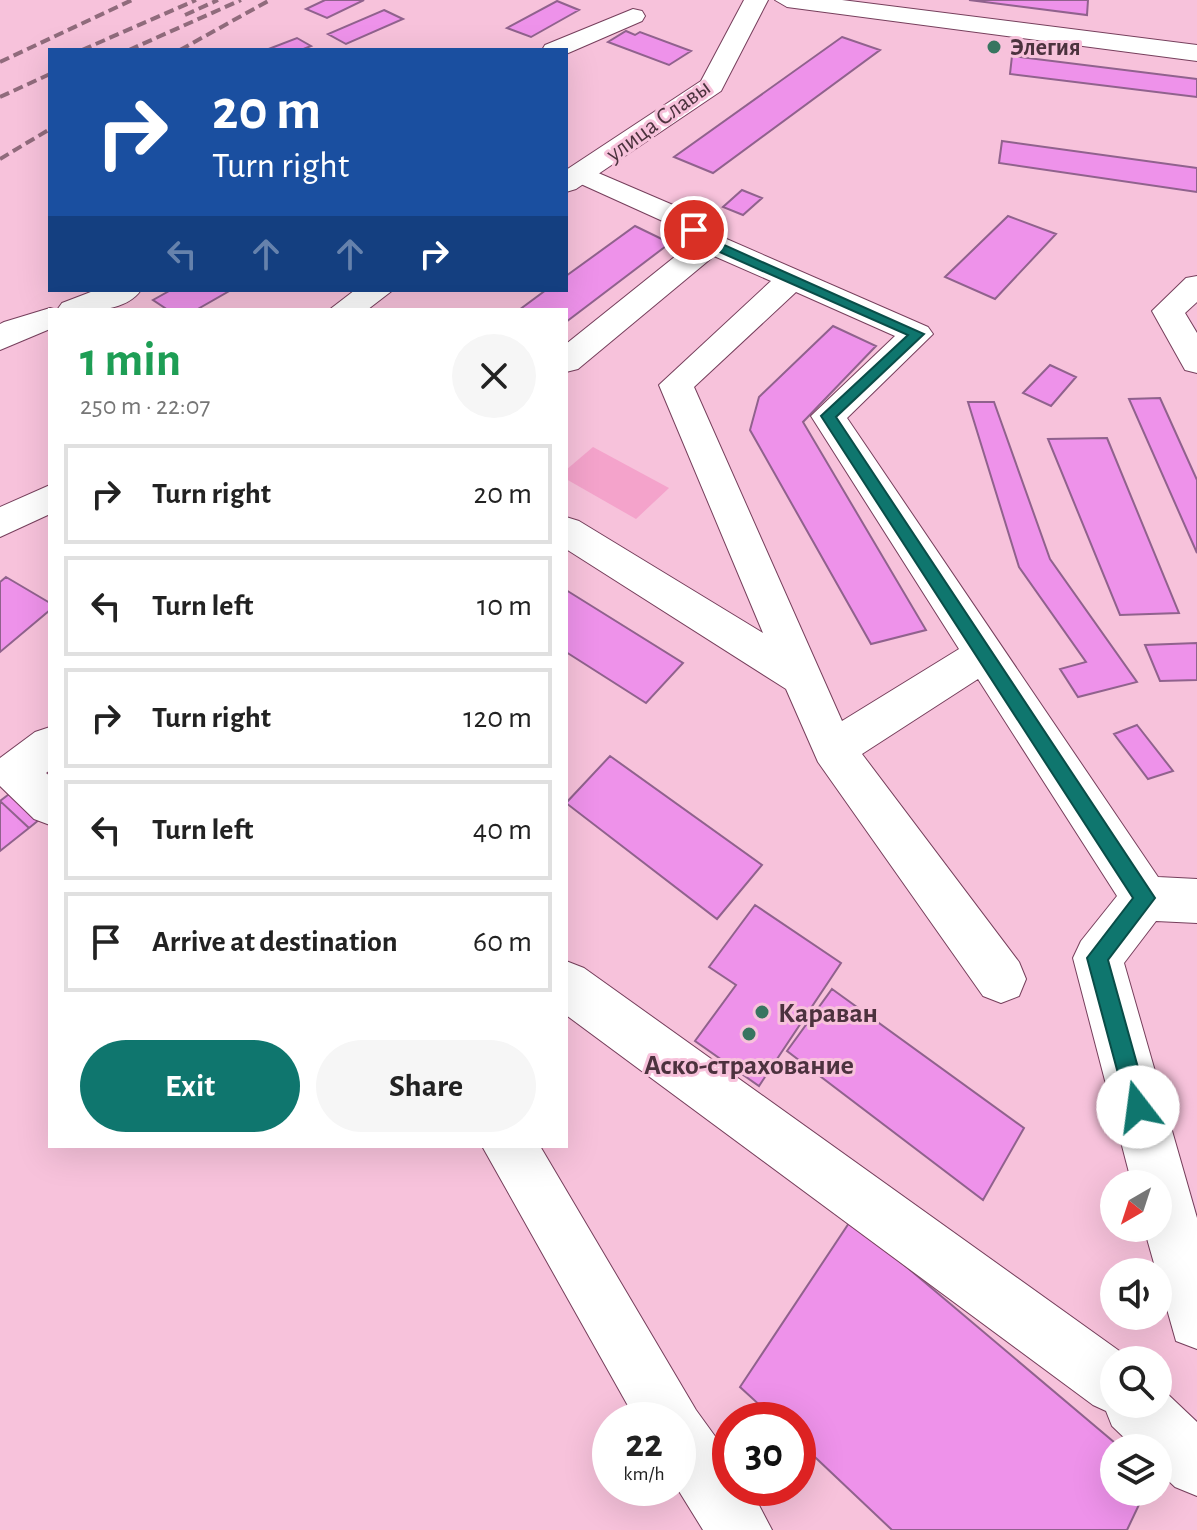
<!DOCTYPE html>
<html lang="en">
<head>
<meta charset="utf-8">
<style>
  :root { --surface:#fff; --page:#f6f6f6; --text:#222; --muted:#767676; --line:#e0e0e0; --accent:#0f766e }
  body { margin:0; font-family:"Alegreya Sans",sans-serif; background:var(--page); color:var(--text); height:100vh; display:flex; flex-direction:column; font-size:30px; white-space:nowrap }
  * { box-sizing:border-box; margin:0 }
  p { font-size:26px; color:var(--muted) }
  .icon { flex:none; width:44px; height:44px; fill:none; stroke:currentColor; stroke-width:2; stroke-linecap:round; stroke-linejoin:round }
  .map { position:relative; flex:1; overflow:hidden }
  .panel { position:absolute; left:48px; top:308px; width:520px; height:840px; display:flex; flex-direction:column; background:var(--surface); border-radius:0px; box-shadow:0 8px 32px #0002 }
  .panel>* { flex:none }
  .guide { position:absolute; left:48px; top:48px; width:520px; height:244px; border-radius:0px; box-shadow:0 8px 32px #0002; background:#1a4fa0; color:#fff; overflow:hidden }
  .needle { width:52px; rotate:219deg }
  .buttons { position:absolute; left:1100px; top:1170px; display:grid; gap:16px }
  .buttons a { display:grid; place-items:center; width:72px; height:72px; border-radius:50%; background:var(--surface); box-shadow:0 8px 32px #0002; font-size:40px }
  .speed { position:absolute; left:592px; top:1402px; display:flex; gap:16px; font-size:40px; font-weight:700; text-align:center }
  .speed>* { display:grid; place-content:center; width:104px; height:104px; border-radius:50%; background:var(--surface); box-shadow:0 8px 32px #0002; line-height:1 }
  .speed small { font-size:20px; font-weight:400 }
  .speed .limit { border:12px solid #d22; background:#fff; color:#111 }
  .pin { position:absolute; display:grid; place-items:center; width:68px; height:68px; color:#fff; margin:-34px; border:4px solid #fff; border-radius:50%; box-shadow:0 2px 8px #0007 }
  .me { position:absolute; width:88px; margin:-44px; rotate:345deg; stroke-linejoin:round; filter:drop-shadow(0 0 6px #0008) }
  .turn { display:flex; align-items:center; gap:28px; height:168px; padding:0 32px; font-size:36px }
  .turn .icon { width:104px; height:104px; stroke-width:2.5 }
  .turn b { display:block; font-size:56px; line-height:68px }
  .lanes { display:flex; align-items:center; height:76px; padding:0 32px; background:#0003; justify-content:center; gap:40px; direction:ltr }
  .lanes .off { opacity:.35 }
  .round { display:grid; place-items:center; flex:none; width:84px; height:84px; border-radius:42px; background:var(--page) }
  .head { display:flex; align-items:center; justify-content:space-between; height:136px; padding:0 32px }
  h1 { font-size:48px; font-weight:700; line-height:60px; color:#1e9e55 }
  .action { display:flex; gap:16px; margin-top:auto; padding:16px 32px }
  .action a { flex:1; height:92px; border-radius:48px; background:var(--accent); color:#fff; font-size:32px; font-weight:700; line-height:92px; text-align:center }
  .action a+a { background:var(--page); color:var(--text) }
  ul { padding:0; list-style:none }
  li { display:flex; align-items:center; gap:24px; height:100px; margin:0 16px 12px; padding:0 16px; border:4px solid var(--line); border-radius:0px }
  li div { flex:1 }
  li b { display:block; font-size:30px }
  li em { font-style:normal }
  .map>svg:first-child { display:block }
  .green { fill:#f4a3cb }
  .building { fill:#ee92ea; stroke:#90628d; stroke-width:2 }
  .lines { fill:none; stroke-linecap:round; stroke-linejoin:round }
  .minor-casing { stroke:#763f5c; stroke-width:2 }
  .major-casing { stroke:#763f5c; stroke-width:2 }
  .minor { fill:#fff; fill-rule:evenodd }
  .major { fill:#fff; fill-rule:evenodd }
  .rail { stroke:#906b7c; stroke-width:4; stroke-dasharray:10 5; stroke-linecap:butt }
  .route { fill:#0f766e; stroke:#0a4d48; stroke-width:2 }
  .poi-dot { fill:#387560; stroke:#f7c2db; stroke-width:3 }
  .labels { text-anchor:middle; stroke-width:6; stroke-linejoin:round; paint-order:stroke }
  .far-poi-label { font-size:24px; font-weight:bold; fill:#4c323e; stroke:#f7c2db; text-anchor:start }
  .far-street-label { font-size:24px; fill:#4c323e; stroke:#f7c2db }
  .poi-label { font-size:28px; font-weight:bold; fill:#4c323e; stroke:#f7c2db; text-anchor:start }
</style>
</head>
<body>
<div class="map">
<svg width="1197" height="1530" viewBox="0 0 1197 1530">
  <rect width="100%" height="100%" fill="#f7c2db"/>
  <path class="green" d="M593,447L669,488L636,519L566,479V470Z"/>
  <path class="building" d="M325,0H364L327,18L306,9Z
    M969,0H1088L1087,15Z
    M557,1L579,10L531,37L507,28Z
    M384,10L403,19L346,44L328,34Z
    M626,31L635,35L640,32L691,51L669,65L608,42Z
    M842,37L880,50L713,173L674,157Z
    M297,38L311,46L301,50H266Z
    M1012,56L1197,79V97L1010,74Z
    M1002,141L1197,168V192L999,163Z
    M742,190L762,198L743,215L723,207Z
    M1008,216L1056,234L995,299L945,277Z
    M635,226L670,243L566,322V310H519L546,290H566V276Z
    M171,290H231L196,310H168L153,300Z
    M833,326L876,346L803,422L926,630L871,644L750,430L759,397Z
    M1050,365L1076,377L1051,406L1023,393Z
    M1160,398L1197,480V553L1129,399Z
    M968,402H994L1050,559L1137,682L1078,697L1060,669L1086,662L1019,567Z
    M1107,438L1179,613L1120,615L1048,439Z
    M6,577L50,603V610L0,652V582Z
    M566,590L683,663L646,703L566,652Z
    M1197,643V680L1160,681L1145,645Z
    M1137,725L1173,771L1148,779L1114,734Z
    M610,756L762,865L717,919L566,803Z
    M50,763V811L29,828L0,801Z
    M0,801L29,828L0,851Z
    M755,905L841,963L759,1086L695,1041L736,985L709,967Z
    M832,989L1024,1128L983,1200L787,1051Z
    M851,1220L1121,1448H1114V1492H1145L1127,1530H892L798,1441V1420H776L740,1387Z"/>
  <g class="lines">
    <g class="minor-casing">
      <path id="minor" d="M633,9L642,11L645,16L642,21L566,54V50H542L545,45Z
        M582,166L687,211L722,237L928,327L933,334L847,418L1158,877L1197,879V923L1156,921L1124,963L1197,1218V1349L1176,1341L1144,1228H1158V1184H1132L1073,958L1081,941L1117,896L978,679L862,754L1019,962L1026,979L1019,996L1001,1003L983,996L818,762L786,689L566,549V517L579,521L763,633L659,385L771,281L714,256L578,369L566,372V344L692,243L667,223L572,180L568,174L572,168ZM796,292L895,336L811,416L959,649L842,721L694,387Z
        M1197,276V302L1185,313L1197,333V373L1185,370L1152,311L1186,278Z
        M96,290H141C123,316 77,310 50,310V329L0,350V324L4,322L50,308L57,310L62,303Z
        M50,485V514L0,537V507Z
        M50,727V770L46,773L50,776V825L34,819L0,786V758L35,732Z
        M566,961L584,968L1132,1360H1114V1404H1158V1385L1197,1422V1496L1175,1487L1158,1471V1448H1135L1112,1426L1106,1411L1093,1405L566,1015Z"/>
    </g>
    <g class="major-casing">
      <path id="major" d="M744,0H768L721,91L576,189L566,192V170L701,81Z
        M775,0H842L1197,45V61L787,7Z
        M355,290H393L367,310H329Z
        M482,1146H540L696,1410L730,1457V1488H750L772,1530H703L677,1488L678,1420H636Z"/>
    </g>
    <use href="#minor" class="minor"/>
    <use href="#major" class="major"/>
    <path class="rail" d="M185,15L218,0
      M82,50L196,0
      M129,50L241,0
      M180,50L270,0
      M0,62L132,0
      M0,97L50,74
      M0,159L50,129"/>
  </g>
  <path class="route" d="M689,228H698L715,241L924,334L836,417L1155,898L1108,960L1149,1107L1146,1115L1138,1118L1130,1115L1127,1107L1087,958L1133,898L821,416L908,335L706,246L689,233Z"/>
  <g class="poi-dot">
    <circle cx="994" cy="47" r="8"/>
    <circle cx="762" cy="1012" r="8"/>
    <circle cx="749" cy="1034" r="8"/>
  </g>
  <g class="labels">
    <g class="far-poi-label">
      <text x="1010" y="55">Элегия</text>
    </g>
    <g class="far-street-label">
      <text transform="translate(658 120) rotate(-36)" y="8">улица Славы</text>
    </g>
    <g class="poi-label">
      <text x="778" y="1022">Караван</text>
      <text x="749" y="1074" text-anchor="middle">Аско-страхование</text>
    </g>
  </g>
</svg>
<div class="buttons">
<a><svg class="needle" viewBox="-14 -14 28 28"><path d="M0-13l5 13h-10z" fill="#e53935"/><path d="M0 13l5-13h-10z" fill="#767676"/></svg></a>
<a><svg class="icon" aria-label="sound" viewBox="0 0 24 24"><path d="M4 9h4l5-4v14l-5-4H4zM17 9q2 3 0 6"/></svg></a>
<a><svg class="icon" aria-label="search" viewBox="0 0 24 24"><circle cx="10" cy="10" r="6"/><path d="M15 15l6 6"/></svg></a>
<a><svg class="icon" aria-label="layers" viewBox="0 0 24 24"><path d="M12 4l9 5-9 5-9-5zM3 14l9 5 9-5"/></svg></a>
</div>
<div class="speed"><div>22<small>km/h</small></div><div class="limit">30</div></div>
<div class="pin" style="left:694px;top:230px;background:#d93025"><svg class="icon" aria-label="arrive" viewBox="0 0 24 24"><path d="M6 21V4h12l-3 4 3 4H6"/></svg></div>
<svg class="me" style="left:1138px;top:1107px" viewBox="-20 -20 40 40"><circle r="19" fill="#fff"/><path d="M0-13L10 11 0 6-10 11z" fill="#0f766e"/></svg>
<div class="guide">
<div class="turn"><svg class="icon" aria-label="right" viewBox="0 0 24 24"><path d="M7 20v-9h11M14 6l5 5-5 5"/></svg><div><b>20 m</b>Turn right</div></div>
<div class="lanes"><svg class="icon off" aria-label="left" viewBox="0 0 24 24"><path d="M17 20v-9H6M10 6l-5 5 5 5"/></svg><svg class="icon off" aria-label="ahead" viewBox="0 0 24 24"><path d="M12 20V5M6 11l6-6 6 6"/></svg><svg class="icon off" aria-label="ahead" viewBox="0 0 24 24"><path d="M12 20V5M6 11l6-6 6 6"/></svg><svg class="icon" aria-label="right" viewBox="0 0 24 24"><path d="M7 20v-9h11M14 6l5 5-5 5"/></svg></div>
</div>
<section class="panel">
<div class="head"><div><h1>1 min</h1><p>250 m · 22:07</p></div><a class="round"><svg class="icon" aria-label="close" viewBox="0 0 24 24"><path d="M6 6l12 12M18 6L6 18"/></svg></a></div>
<ul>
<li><svg class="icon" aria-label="right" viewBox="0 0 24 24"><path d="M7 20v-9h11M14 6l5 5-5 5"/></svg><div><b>Turn right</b></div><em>20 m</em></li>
<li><svg class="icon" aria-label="left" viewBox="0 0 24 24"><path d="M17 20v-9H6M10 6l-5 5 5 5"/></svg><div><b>Turn left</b></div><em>10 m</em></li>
<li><svg class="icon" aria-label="right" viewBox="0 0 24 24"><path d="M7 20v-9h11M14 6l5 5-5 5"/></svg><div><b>Turn right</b></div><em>120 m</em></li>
<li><svg class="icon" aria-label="left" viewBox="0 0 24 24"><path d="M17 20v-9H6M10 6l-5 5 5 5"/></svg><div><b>Turn left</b></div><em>40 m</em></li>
<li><svg class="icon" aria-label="arrive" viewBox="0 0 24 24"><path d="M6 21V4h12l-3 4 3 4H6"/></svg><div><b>Arrive at destination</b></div><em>60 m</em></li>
</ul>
<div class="action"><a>Exit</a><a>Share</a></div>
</section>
</div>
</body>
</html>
